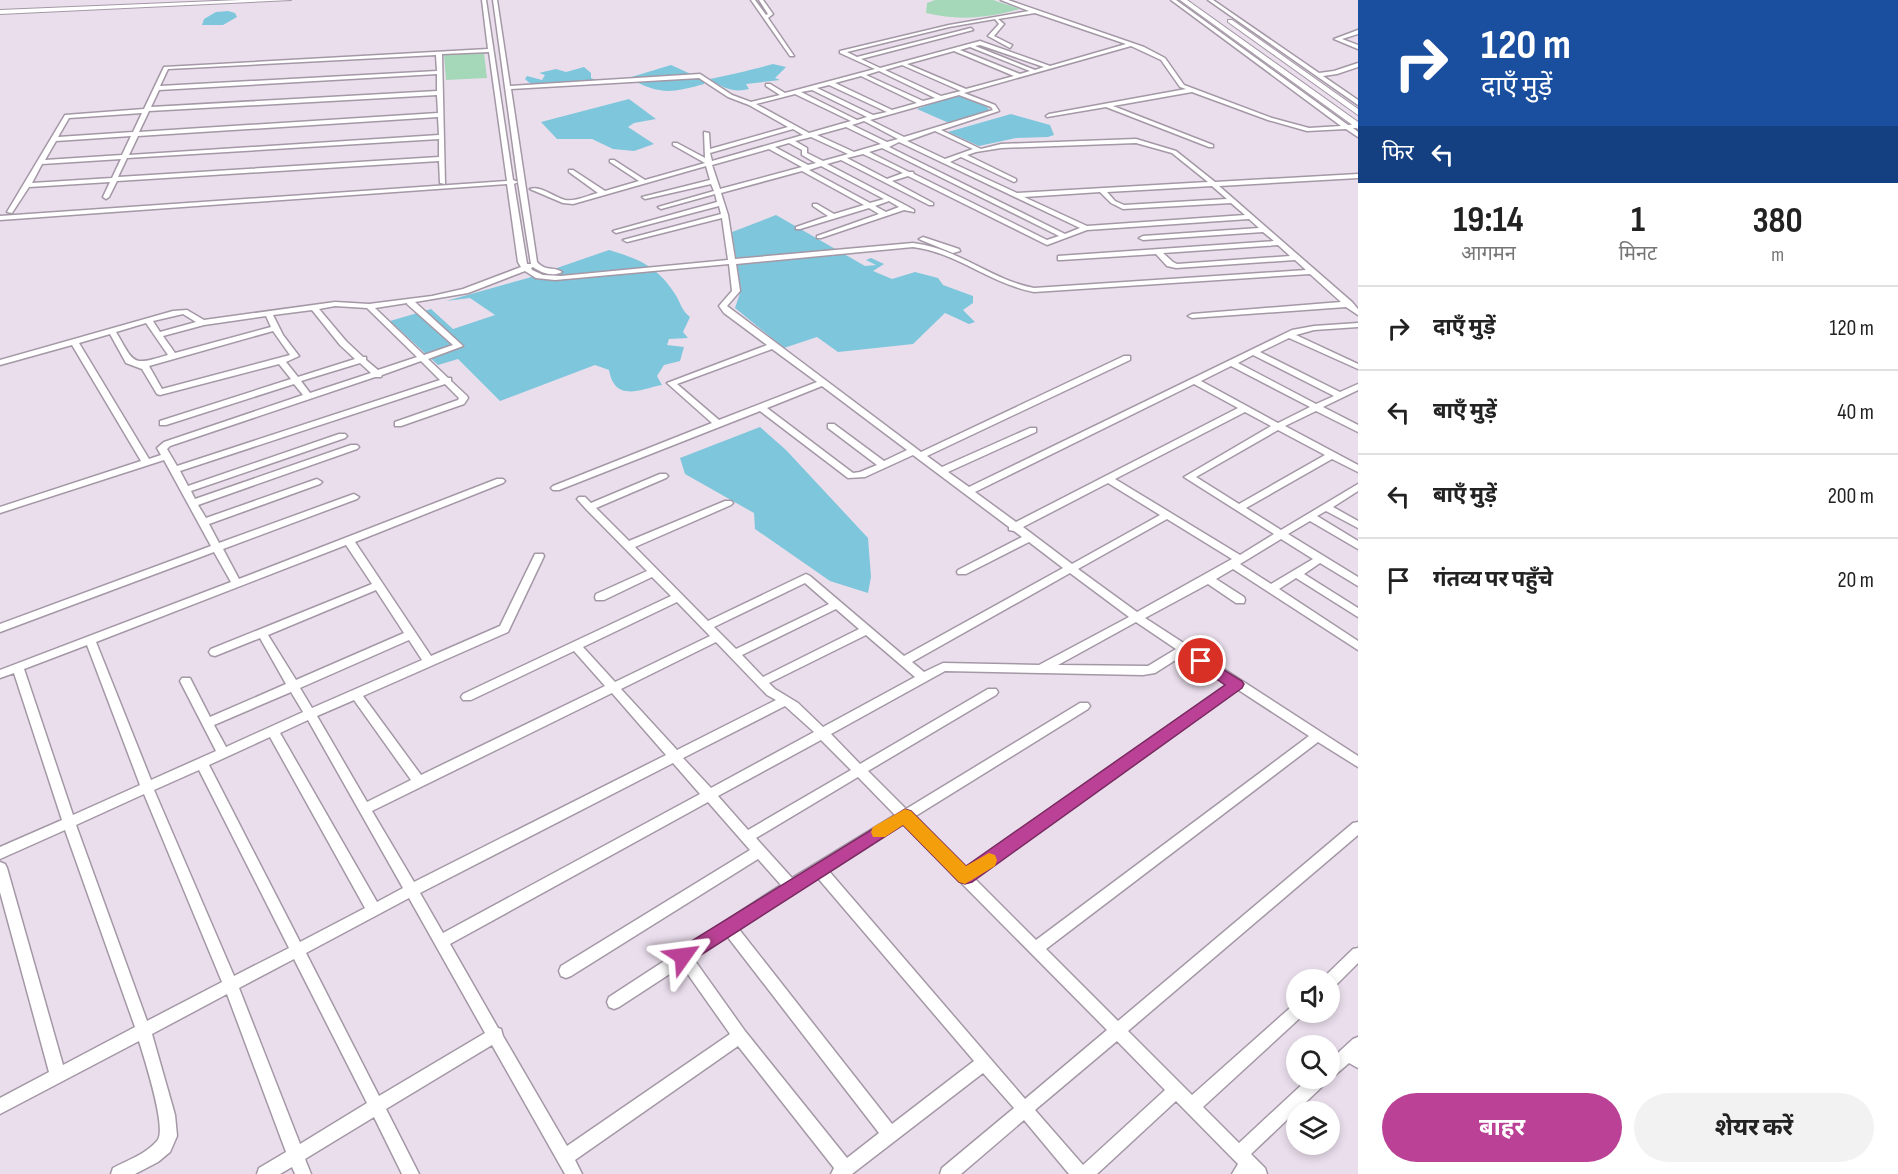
<!DOCTYPE html>
<html lang="hi">
<head>
<meta charset="utf-8">
<style>
  :root { --surface:#fff; --page:#f2f2f2; --text:#222; --muted:#767676; --line:#e0e0e0; --accent:#ba4195 }
  body { margin:0; font-family:"Sofia Sans Condensed","Noto Sans Devanagari",sans-serif; background:var(--page); color:var(--text); height:100vh; display:flex; flex-direction:column; font-size:22px; white-space:nowrap }
  * { box-sizing:border-box; margin:0 }
  p { font-size:20px; color:var(--muted) }
  .icon { flex:none; width:33px; height:33px; fill:none; stroke:currentColor; stroke-width:2; stroke-linecap:round; stroke-linejoin:round }
  .map { position:relative; flex:1; overflow:hidden }
  .sheet { display:flex; flex-direction:column; background:var(--surface); width:540px }
  .sheet>* { flex:none }
  .top-card { background:#1a4fa0; color:#fff; overflow:hidden }
  .fabs { position:absolute; left:1286px; top:969px; display:grid; gap:12px }
  .fabs a { display:grid; place-items:center; width:54px; height:54px; border-radius:50%; background:var(--surface); box-shadow:0 3px 9px #0003; font-size:30px }
  .pin { position:absolute; display:grid; place-items:center; width:51px; height:51px; color:#fff; margin:-26px; border:3px solid #fff; border-radius:50%; box-shadow:0 2px 6px #0007 }
  .me { position:absolute; width:66px; margin:-33px; rotate:59deg; stroke-linejoin:round; filter:drop-shadow(0 0 4px #0008) }
  .turn { display:flex; align-items:center; gap:21px; height:126px; padding:0 24px; font-size:27px }
  .turn .icon { width:78px; height:78px; stroke-width:2.5 }
  .turn b { display:block; font-size:42px; line-height:51px }
  .then { display:flex; align-items:center; height:57px; padding:0 24px; background:#0003; gap:12px; font-size:22px }
  .eta { display:flex; justify-content:space-evenly; align-items:center; height:102px; text-align:center }
  .eta b { font-size:36px; font-weight:700; line-height:42px }
  .cta { display:flex; gap:12px; margin-top:auto; padding:12px 24px }
  .cta a { flex:1; height:69px; border-radius:36px; background:var(--accent); color:#fff; font-size:24px; font-weight:700; line-height:69px; text-align:center }
  .cta a+a { background:var(--page); color:var(--text) }
  ul { padding:0; list-style:none }
  li { display:flex; align-items:center; gap:18px; height:84px; padding:0 24px; border-top:2px solid var(--line) }
  li div { flex:1 }
  li b { display:block; font-size:22px }
  li em { font-style:normal }
  main { display:flex; flex:1; min-height:0 }
  .map>svg:first-child { display:block }
  .green { fill:#a4d8b9 }
  .water { fill:#7dc6db }
  .lines { fill:none; stroke-linecap:round; stroke-linejoin:round }
  .street-casing { stroke:#a498a6; stroke-width:3 }
  .secondary-casing { stroke:#a498a6; stroke-width:2 }
  .street { fill:#fff; fill-rule:evenodd }
  .secondary { fill:#fff; fill-rule:evenodd }
  .route { fill:#ba4195; stroke:#792a61; stroke-width:1.5 }
  .slow { fill:#f59e0b }
</style>
</head>
<body>
<main>
<div class="map">
<svg width="1358" height="1174" viewBox="0 0 1358 1174">
  <rect width="100%" height="100%" fill="#eadeec"/>
  <path class="green" d="M935,0H993L1020,9C988,18 959,21 926,13L927,3Z
    M484,53L487,78L446,80L444,55Z"/>
  <path class="water" d="M228,11L235,13L237,17L223,25H202L204,19L216,12Z
    M773,64L786,67L775,78L780,80L746,84L749,89C734,93 722,88 710,79C733,74 751,70 773,64Z
    M671,65L704,80V84C669,94 659,94 628,78Z
    M584,67L591,73V78L599,81L598,83L587,86L532,85L525,79L527,76L542,80L545,75L539,73L556,69L566,72Z
    M962,96L987,107L990,111L949,123L917,109L951,97Z
    M629,99L656,119L634,123L628,127L654,144L634,151L613,149L592,139H557L541,122Z
    M1011,114L1050,125L1054,135L1048,137L1016,138L979,146L948,132Z
    M776,215L865,266L876,265L866,260L871,258L884,264L873,271L892,279L915,272L938,278L943,285L973,296V303L963,310L975,322L969,324L945,313L913,344L838,352L817,337L784,348L735,308L741,290L732,232Z
    M609,250C639,259 657,266 675,294C681,303 681,310 690,317L683,332L688,338L669,339L667,345L684,347L680,361L664,365L657,376L662,385C640,389 615,403 609,370L595,365L500,401L458,359L438,365L390,321L431,309L453,329L495,315L470,298L446,301L528,278Z
    M760,427L786,450L868,538L871,577L868,593L830,581L755,529L754,513L685,474L680,458Z"/>
  <g class="lines">
    <g class="street-casing">
      <path id="street" d="M482,0H486L513,180L518,182L493,0H497L510,86L700,74L732,95L751,102L780,95L766,86V84H770L785,93L875,69L840,53V51L949,25L1029,11L1001,0H1008L1144,47L1165,58L1184,85L1272,118L1309,128L1341,126L1171,0H1176L1348,125L1358,124V128H1353L1358,132V137L1346,129L1307,131L1268,120L1192,92L1113,106L1213,145V147H1209L1106,107L1047,117L1046,116L1049,114L1186,89L1180,87L1161,60L1131,46L964,93L995,105L999,111L941,130L981,149L1001,144L1136,139L1176,151L1215,182L1358,174V178L1219,186L1352,302L1358,309V315L1346,307L1192,318L1188,316L1192,314L1341,302L1310,274L1034,292C989,283 958,253 913,247L736,264L740,291L727,306L921,452L1124,356H1130V360L927,456L942,467L1030,428H1036V432L948,472L969,487L1292,330L1314,326L1358,323V327L1314,330L1296,335L1358,364V369L1289,338L1260,352L1340,392L1358,384V390L1323,407L1358,425V432L1316,411L1285,426L1358,465V472L1332,459L1246,508L1281,530L1358,484V491L1333,507L1358,521V528L1326,511L1317,516L1358,541V549L1310,521L1288,534L1358,577V586L1320,563L1304,574L1358,608V617L1296,578L1279,589L1358,641V650L1233,569L1216,579L1244,597L1245,600L1244,603H1236L1208,584L1145,618L1358,756V767L1318,742L1046,949L1118,1021L1353,823L1358,822V835L1128,1031L1192,1095L1291,1007L1296,1005V1012H1303L1301,1017L1203,1107L1239,1143L1309,1078H1328L1326,1083L1251,1154L1265,1168L1267,1174H1232L1238,1164L1176,1101L1097,1174H1069L1024,1120L961,1174H940L942,1168L1014,1108L983,1073L852,1174H831L834,1168L738,1046L575,1160L582,1174H565L492,1045L386,1109L419,1174H402L374,1117L305,1159L311,1174H295L292,1167L280,1174H257L259,1168L286,1152L227,994L152,1034L175,1115L177,1136L170,1152L158,1162L135,1174H111L113,1168C128,1160 146,1154 157,1141C168,1130 144,1058 139,1041L0,1114V1098L49,1072L0,892V862L5,864L7,868L63,1065L135,1027L65,830L0,859V847L62,820L14,673L0,678V670L231,582L214,552L0,632V624L211,546L164,460L0,513V507L141,461L72,345L0,365V360L173,311L187,310L204,320L335,302L369,304L432,296L463,289L521,267L518,262L507,184L0,220V216L507,181L489,52L442,54L445,184L440,183L439,161L117,181L109,197L106,199L103,197L110,182L29,187L12,213L7,212L65,115L144,109L164,67L488,49ZM1035,13L1126,44L1050,66L980,41L880,68L861,59L973,30L971,28L857,57L847,52L949,27L995,19L999,24L988,36L1010,48L1012,45L994,36L1004,24L998,19ZM980,45L1044,67L1035,70L975,46ZM970,47L1030,71L1020,74L960,50ZM954,51L1014,76L966,89L907,64ZM436,55L437,71L160,86L168,69ZM902,65L961,91L941,96L885,70ZM879,71L935,98L923,101L866,75ZM437,74V91L151,107L159,90ZM861,76L917,103L892,110L835,83ZM699,78L728,97L749,105L788,127L710,149L709,133L704,132L705,158L677,143H673V145L705,163L645,180L614,160H610V162L639,181L605,191L573,170H569V172L598,193C589,195 575,202 565,200C554,197 540,185 530,189L563,203L573,204L706,166L710,180L642,197L645,199L711,184L714,191L658,207L661,209L715,194L717,202L613,231L616,233L719,206L721,214L623,240L627,242L722,218L728,260L561,276L543,275L532,270L531,268L533,267C541,273 553,277 562,272C553,266 546,272 537,262L511,89ZM829,85L887,112L873,115L817,88ZM812,90L867,117L857,120L801,92ZM795,94L851,121L809,133L756,104ZM437,95L438,113L139,132L149,111ZM959,95L991,107L993,110L904,137L870,120ZM142,113L133,132L58,137L69,118ZM438,117L439,135L129,155L138,136ZM864,121L898,139L887,142L852,125ZM846,127L881,144L854,152L817,135ZM793,129L803,135L712,161L710,153ZM935,131L973,149L945,159L907,141ZM131,136L122,155L45,160L56,141ZM811,137L848,154L823,161L807,153V148L795,141ZM439,139V157L118,177L127,158ZM899,142L1080,228L1065,234L889,147ZM789,143L802,150V155L816,163L808,165L775,147ZM1136,143L1172,153L1208,182L1017,193L950,162L961,157L1014,182L1016,181V179L967,155L976,152L1001,148ZM882,148L1059,236L1047,240L914,174L913,172H909L869,152ZM769,149L802,167L720,189L712,165ZM863,154L903,173L887,179L847,158ZM121,159L112,178L32,183L42,164ZM841,160L929,205H933V203L892,181L908,176L1047,245L1087,230L1249,219L1259,228L1143,236L1139,238L1143,240L1263,232L1274,241L1058,256V260H1061L1156,254L1167,266L1176,268L1295,260L1306,270L1034,288C989,279 960,249 913,243L735,259L728,215L721,193L802,171L864,205L834,214L817,204H813V206L828,216L796,227V229H800L869,208L879,214L817,236V238H821L904,210L914,212V210L907,206L827,164ZM821,166L884,199L870,203L809,170ZM518,182L531,264H527L514,184ZM1212,186L1227,199L1124,205L1115,201L1107,192ZM1100,192L1111,203L1123,209L1231,203L1245,215L1087,226L1024,197ZM889,201L899,207L886,212L875,206ZM1278,245L1290,256L1177,264L1173,262L1163,253ZM729,264L732,291L719,306L724,313L767,345L667,383L712,423L553,486L551,488L553,490H559L760,411L848,478L865,477L913,455L1009,527V530L1014,531L1022,537L958,570L957,572L958,574H966L1029,542L1063,568L904,656L810,576L806,574L708,621L635,547L731,505L733,503L731,501H725L629,541L596,508L666,478L668,476L666,474H660L591,503L585,497H579L577,499L586,509L647,571L596,594L595,597L596,600H604L652,577L671,596L463,694L461,697L463,700H471L574,651L605,686L421,775L363,696L508,632L544,556L543,554H535L500,626L431,656L355,542L503,483L505,481L503,479H497L239,579L223,549L357,499L359,497L354,494L351,495L219,543L209,524L320,484L322,482L317,479L314,480L206,518L198,505L357,449L359,447L357,445H351L195,499L191,491L345,438L347,436L345,434H339L188,486L180,471L445,384L459,398L458,400L395,422V426H401L464,404L468,398L467,396L451,381V378H448L428,359L463,346L415,302L468,293L525,271L536,278L555,280ZM407,303V304L453,345L424,355L375,308ZM335,306L367,308L417,357L378,370L366,360V357H363L346,341L319,309ZM312,310L340,345L355,359L298,377L286,362L299,356L283,335L273,315ZM183,314L196,322L160,332L153,321ZM266,316L271,327L175,353L163,336L204,325ZM146,323L168,355C131,366 135,364 116,332ZM273,331L290,355L162,389L149,366ZM110,334L126,363L142,369L157,394L160,395L279,364L291,379L160,421V425H166L294,384L303,395L164,442L157,448L161,455L149,459L79,343ZM772,349L817,382L719,420L677,384ZM1253,355L1334,396L1316,404L1238,363ZM421,361L440,380L177,466L167,449L170,446L375,377H381L382,375ZM360,363L371,373L310,393L301,381ZM1231,366L1310,407L1278,423L1201,381ZM1194,384L1238,408L1016,522L975,492ZM822,386L907,450L884,461L834,424H828V428L877,465L860,472L853,473L767,408ZM1245,412L1271,426L1184,477L1274,534L1240,555L1115,479ZM1278,430L1325,455L1239,504L1196,477ZM1108,483L1160,515L1072,564L1023,527ZM1167,519L1232,559L1137,612L1078,569ZM1281,539L1313,559L1271,584L1240,564ZM346,545L372,584L211,649L209,652L211,655L215,656L260,638L286,684L210,717L190,678H182L180,681L216,751L151,780L96,642ZM1070,573L1129,617L1039,665L943,663L924,672L912,662ZM805,583L829,604L736,649L714,627ZM376,590L404,633L296,680L268,635ZM677,602L710,636L615,682L583,647ZM836,609L859,629L763,677L742,655ZM1136,622L1176,649L1148,666L1058,665ZM866,635L915,677L823,727L798,703L775,689L769,683ZM409,640L422,660L312,708L300,688ZM716,642L767,695L776,700L677,750L621,689ZM87,645L140,785L73,815L24,669ZM1185,654L1229,683L966,869L914,817L1088,709L1090,706L1088,703H1080L906,809L868,771L996,695L998,692L996,689H988L860,764L831,734L945,671L1143,675L1155,673ZM1237,689L1309,736L1036,940L974,878ZM291,692L303,712L226,747L214,725ZM612,693L666,755L414,882L372,811ZM354,700L411,780L367,802L317,716ZM785,706L814,732L711,788L683,758ZM308,720L403,888L377,902L280,733ZM270,737L365,908L300,942L209,765ZM821,740L851,770L748,830L718,796ZM673,763L700,794L443,933L420,893ZM199,770L289,948L234,976L154,790ZM858,777L895,815L792,878L756,838ZM144,794L222,982L147,1021L76,825ZM708,802L750,850L561,966L559,971L561,976L566,978L571,976L758,859L781,885L609,997L607,1002L609,1007L614,1009L619,1007L682,966L730,1034L567,1146L503,1036L501,1029L498,1028L450,944ZM903,824L1107,1030L1025,1099L828,870ZM817,877L974,1061L892,1124L738,928ZM409,898L485,1033L379,1096L306,953ZM727,936L879,1133L847,1158L745,1031L693,958ZM294,959L367,1103L300,1144L239,988ZM1117,1041L1165,1090L1083,1165L1035,1110Z
        M751,0H755L766,15L768,14L759,0H763L773,14L768,18L794,56H790Z
        M1208,0H1213L1319,73L1334,71L1358,63V67L1337,74L1323,76L1358,100V105Z
        M1358,30V34L1342,39L1358,45V49L1334,39Z
        M923,237L959,249L960,251L953,253L921,240L919,239Z
        M1358,948V963L1334,987L1329,989V980H1323L1324,977L1353,949Z
        M1358,1037V1068L1349,1063L1334,1076L1329,1079V1061L1353,1039Z"/>
    </g>
    <g class="secondary-casing">
      <path id="secondary" d="M240,0H291L0,14V10Z
        M1180,0H1187L1358,122V129Z
        M1228,20H1232L1358,109V115L1228,22Z"/>
    </g>
    <use href="#street" class="street"/>
    <use href="#secondary" class="secondary"/>
  </g>
  <path class="route" d="M1201,656L1242,681L1244,684L1242,688L972,882L965,884L959,882L903,825L690,962L683,964L677,962L674,956L677,950L905,809L911,811L966,866L1225,685L1196,665L1193,661L1196,658Z"/>
  <path class="slow" d="M905,809L911,811L966,866L989,853L995,855L997,860L995,866L965,884L959,882L903,825L885,837H873L871,832L873,827Z"/>
</svg>
<div class="fabs">
<a><svg class="icon" aria-label="sound" viewBox="0 0 24 24"><path d="M4 9h4l5-4v14l-5-4H4zM17 9q2 3 0 6"/></svg></a>
<a><svg class="icon" aria-label="search" viewBox="0 0 24 24"><circle cx="10" cy="10" r="6"/><path d="M15 15l6 6"/></svg></a>
<a><svg class="icon" aria-label="layers" viewBox="0 0 24 24"><path d="M12 4l9 5-9 5-9-5zM3 14l9 5 9-5"/></svg></a>
</div>
<div class="pin" style="left:1201px;top:661px;background:#d93025"><svg class="icon" aria-label="arrive" viewBox="0 0 24 24"><path d="M6 21V4h12l-3 4 3 4H6"/></svg></div>
<svg class="me" style="left:683px;top:956px" viewBox="-20 -20 40 40"><path d="M0-17L14 15 0 8-14 15z" fill="#ba4195" stroke="#fff" stroke-width="4"/></svg>
</div>
<section class="sheet">
<div class="top-card">
<div class="turn"><svg class="icon" aria-label="right" viewBox="0 0 24 24"><path d="M7 20v-9h11M14 6l5 5-5 5"/></svg><div><b>120 m</b>दाएँ मुड़ें</div></div>
<div class="then">फिर<svg class="icon" aria-label="left" viewBox="0 0 24 24"><path d="M17 20v-9H6M10 6l-5 5 5 5"/></svg></div>
</div>
<div class="eta">
<div><b>19:14</b><p>आगमन</p></div>
<div><b>1</b><p>मिनट</p></div>
<div><b>380</b><p>m</p></div>
</div>
<ul>
<li><svg class="icon" aria-label="right" viewBox="0 0 24 24"><path d="M7 20v-9h11M14 6l5 5-5 5"/></svg><div><b>दाएँ मुड़ें</b></div><em>120 m</em></li>
<li><svg class="icon" aria-label="left" viewBox="0 0 24 24"><path d="M17 20v-9H6M10 6l-5 5 5 5"/></svg><div><b>बाएँ मुड़ें</b></div><em>40 m</em></li>
<li><svg class="icon" aria-label="left" viewBox="0 0 24 24"><path d="M17 20v-9H6M10 6l-5 5 5 5"/></svg><div><b>बाएँ मुड़ें</b></div><em>200 m</em></li>
<li><svg class="icon" aria-label="arrive" viewBox="0 0 24 24"><path d="M6 21V4h12l-3 4 3 4H6"/></svg><div><b>गंतव्य पर पहुँचे</b></div><em>20 m</em></li>
</ul>
<div class="cta"><a>बाहर</a><a>शेयर करें</a></div>
</section>
</main>
</body>
</html>
